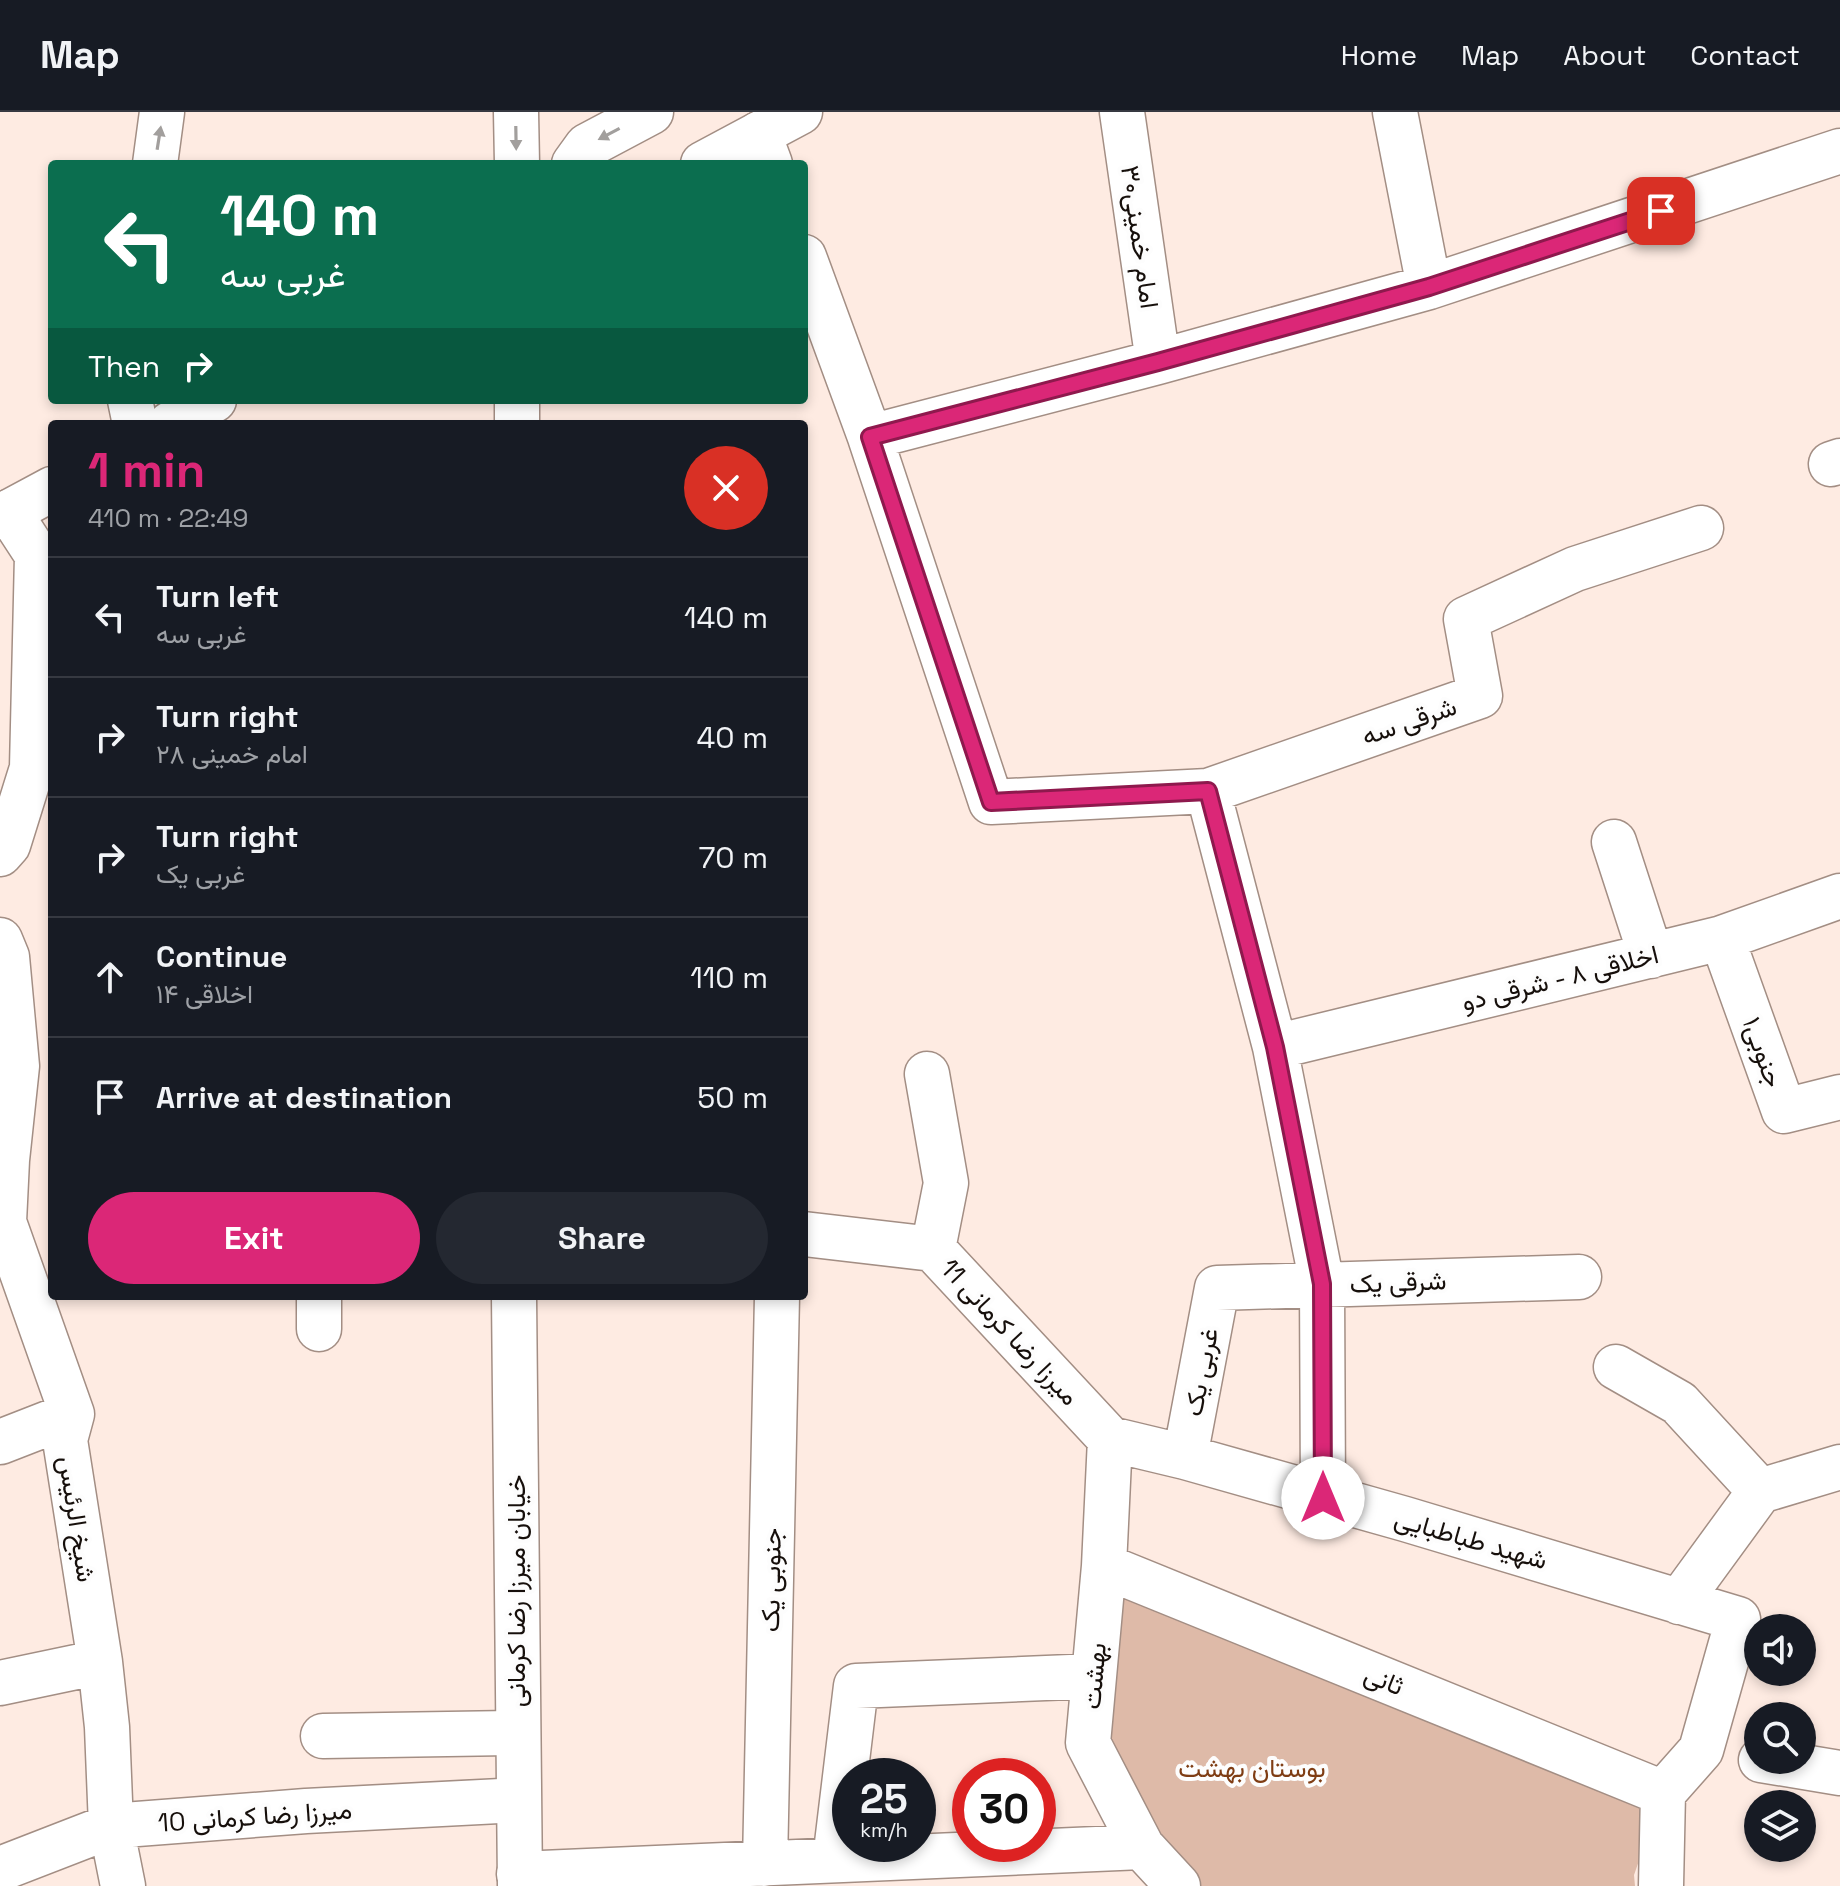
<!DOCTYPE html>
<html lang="en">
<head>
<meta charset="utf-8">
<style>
  :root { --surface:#171b24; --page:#242831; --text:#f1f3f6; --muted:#9ea1a6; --line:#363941; --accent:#db2777 }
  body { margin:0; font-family:"Space Grotesk",Vazirmatn,sans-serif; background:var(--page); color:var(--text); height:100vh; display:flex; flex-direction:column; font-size:30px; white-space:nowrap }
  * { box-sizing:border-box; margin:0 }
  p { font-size:26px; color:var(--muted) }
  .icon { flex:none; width:44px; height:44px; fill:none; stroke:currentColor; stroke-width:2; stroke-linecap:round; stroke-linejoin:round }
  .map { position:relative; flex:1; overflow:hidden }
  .drawer { position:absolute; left:48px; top:308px; width:760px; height:880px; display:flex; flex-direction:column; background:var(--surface); border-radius:8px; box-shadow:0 4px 12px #0003 }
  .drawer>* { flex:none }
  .hud { position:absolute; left:48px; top:48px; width:760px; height:244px; border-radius:8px; box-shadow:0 4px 12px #0003; background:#0b6e4f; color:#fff; overflow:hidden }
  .controls { position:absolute; left:1744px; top:1502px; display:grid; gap:16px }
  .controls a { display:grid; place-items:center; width:72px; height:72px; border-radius:50%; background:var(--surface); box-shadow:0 4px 12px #0003; font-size:40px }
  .speed { position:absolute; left:832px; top:1646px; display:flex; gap:16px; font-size:40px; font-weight:700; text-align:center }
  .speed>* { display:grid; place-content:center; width:104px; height:104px; border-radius:50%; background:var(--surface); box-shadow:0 4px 12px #0003; line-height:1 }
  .speed small { font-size:20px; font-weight:400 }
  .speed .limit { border:12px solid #d22; background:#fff; color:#111 }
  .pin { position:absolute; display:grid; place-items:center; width:68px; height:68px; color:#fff; margin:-34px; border-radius:16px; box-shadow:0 4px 12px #0006 }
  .me { position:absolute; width:88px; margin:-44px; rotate:0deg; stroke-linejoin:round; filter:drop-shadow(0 0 6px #0008) }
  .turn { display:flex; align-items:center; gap:28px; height:168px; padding:0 40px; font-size:36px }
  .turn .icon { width:104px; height:104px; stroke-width:2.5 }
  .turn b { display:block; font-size:56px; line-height:68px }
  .then { display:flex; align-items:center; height:76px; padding:0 40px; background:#0003; gap:16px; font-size:30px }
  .round { display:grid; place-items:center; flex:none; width:84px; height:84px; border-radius:42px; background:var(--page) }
  .overview { display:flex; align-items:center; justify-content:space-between; height:136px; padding:0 40px }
  h1 { font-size:48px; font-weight:800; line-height:60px; color:var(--accent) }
  .action { display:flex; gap:16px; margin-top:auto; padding:16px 40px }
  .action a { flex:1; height:92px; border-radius:48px; background:var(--accent); color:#fff; font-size:32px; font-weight:800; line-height:92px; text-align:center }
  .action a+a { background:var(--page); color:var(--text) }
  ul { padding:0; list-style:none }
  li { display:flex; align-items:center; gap:24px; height:120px; padding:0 40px; border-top:2px solid var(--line) }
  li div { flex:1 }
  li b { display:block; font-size:30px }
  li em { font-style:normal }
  header { display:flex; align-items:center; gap:48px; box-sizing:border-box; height:112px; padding:0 40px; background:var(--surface); border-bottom:2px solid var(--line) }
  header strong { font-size:38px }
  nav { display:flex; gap:44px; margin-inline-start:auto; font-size:28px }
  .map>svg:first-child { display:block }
  .green { fill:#debaa8 }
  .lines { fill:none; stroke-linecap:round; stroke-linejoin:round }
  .minor-casing { stroke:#a38e84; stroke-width:47 }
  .major-casing { stroke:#a38e84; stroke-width:47 }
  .minor { stroke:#fff; stroke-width:44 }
  .major { stroke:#fff; stroke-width:44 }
  .oneway { fill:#a29f9d }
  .route-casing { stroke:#8e194d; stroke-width:20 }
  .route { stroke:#db2777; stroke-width:14 }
  .labels { text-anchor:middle; stroke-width:8; stroke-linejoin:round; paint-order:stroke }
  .street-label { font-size:26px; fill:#160f0b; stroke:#fdfdfd }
  .park-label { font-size:26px; fill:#7f3d14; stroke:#fdfdfd }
</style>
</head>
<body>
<header>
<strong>Map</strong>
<nav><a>Home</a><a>Map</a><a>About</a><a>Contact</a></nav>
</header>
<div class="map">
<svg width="1840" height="1774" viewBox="0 0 1840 1774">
  <rect width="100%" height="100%" fill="#feebe2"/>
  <path class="green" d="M1114,1483L1301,1548L1658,1694L1634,1763L1635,1774H1200L1165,1738L1106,1639Z"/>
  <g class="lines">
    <g class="minor-casing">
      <path id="minor" d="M1122,0L1158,250
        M1395,0L1429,175
        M759,22L770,52
        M155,52L162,0
        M804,145L870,325L991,690L1208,679L1480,584L1466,507L1575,457L1701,416
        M130,288L135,312
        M870,325L1158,250L1429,175L1840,39
        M1831,352L1840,349
        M1208,679L1275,935L1322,1172L1323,1386
        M1614,730L1651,844
        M0,742L8,733L32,656L37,443L9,400
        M1722,826L1784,999L1840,985
        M0,828L7,845L17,954L7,1048L4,1110L72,1302L65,1328L100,1550L107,1615L111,1714L123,1774
        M1275,935L1722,826L1840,784
        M927,962L946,1071L933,1137
        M804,1122L933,1137L1110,1327
        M319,1217V1184
        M1616,1255L1679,1291L1760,1379L1840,1355
        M1110,1327L1185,1345L1405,1407L1738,1507L1701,1638L1663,1681L1661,1774
        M1110,1327L1104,1454L1088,1631L1142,1735L1178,1774
        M0,1330L72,1302
        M1185,1345L1217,1176L1579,1165
        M1104,1454L1663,1681
        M1679,1490L1760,1379
        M0,1571L100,1550
        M323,1624L517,1621
        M1761,1648L1840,1661
        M835,1748L856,1574L1094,1564
        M765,1752L777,1184
        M0,1757L111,1714L306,1699L518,1688
        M519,1762L1142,1735"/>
    </g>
    <g class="major-casing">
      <path id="major" d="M516,0L517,52
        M574,52L587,34L651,0
        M703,52L800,0
        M170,312L214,288
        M517,312V288
        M0,405L52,377
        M514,1184L520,1774"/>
    </g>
    <use href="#minor" class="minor"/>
    <use href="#major" class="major"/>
  </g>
  <defs><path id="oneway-solid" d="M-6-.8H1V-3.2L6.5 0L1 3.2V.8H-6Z" transform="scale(2)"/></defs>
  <g class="oneway">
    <use href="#oneway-solid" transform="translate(609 22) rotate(152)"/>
    <use href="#oneway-solid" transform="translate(159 26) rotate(-81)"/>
    <use href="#oneway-solid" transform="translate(516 26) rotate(89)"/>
  </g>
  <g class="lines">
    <g class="route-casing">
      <path id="route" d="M1323,1386L1322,1172L1275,935L1208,679L991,690L870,325L1158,250L1429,175L1661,99"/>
    </g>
    <use href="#route" class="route"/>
  </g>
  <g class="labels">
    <g class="street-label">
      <text transform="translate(1140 125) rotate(82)" y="9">امام خمینی۳۰</text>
      <text transform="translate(1409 609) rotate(-19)" y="9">شرقی سه</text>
      <text transform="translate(1560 866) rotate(-14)" y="9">اخلاقی ۸ - شرقی دو</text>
      <text transform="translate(1763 940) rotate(70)" y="9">جنوبی۱</text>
      <text transform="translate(1398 1170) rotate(-2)" y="9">شرقی یک</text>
      <text transform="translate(1010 1220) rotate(47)" y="9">میرزا رضا کرمانی 11</text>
      <text transform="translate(1201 1260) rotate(-79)" y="9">غربی یک</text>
      <text transform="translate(77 1407) rotate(81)" y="9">شیخ الرئیس</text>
      <text transform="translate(1471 1427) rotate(16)" y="9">شهید طباطبایی</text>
      <text transform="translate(771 1468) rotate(-89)" y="9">جنوبی یک</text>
      <text transform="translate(516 1479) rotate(-90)" y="9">خیابان میرزا رضا کرمانی</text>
      <text transform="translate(1094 1564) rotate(-85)" y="9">بهشت</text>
      <text transform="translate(1384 1568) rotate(22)" y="9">ثانی</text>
      <text transform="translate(255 1704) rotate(-4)" y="9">میرزا رضا کرمانی 10</text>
    </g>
    <g class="park-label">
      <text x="1252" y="1665">بوستان بهشت</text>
    </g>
  </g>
</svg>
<div class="controls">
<a><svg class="icon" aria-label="sound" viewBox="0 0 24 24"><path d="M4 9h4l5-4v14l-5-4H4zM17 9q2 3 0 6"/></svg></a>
<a><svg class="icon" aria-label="search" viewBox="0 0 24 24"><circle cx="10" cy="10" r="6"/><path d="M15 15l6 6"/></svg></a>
<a><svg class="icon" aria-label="layers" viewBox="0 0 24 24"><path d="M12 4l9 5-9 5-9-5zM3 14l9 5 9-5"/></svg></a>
</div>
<div class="speed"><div>25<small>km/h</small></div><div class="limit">30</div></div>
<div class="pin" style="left:1661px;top:99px;background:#d93025"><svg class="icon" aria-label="arrive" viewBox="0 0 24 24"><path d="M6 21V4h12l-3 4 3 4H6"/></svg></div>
<svg class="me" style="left:1323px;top:1386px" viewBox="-20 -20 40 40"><circle r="19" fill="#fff"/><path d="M0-13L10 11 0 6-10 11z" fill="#db2777"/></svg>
<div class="hud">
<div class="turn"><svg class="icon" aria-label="left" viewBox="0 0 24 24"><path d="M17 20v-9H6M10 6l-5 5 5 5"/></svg><div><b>140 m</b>غربی سه</div></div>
<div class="then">Then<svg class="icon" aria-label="right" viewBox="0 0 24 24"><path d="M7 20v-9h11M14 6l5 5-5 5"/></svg></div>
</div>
<section class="drawer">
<div class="overview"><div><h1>1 min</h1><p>410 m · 22:49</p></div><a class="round" style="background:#d93025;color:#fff"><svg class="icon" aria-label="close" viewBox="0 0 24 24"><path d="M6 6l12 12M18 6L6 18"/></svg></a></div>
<ul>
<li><svg class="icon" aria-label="left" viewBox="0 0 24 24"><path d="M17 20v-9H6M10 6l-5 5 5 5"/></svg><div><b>Turn left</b><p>غربی سه</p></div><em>140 m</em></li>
<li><svg class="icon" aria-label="right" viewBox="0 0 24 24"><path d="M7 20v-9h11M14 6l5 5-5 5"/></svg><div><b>Turn right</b><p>امام خمینی ۲۸</p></div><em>40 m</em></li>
<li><svg class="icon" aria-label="right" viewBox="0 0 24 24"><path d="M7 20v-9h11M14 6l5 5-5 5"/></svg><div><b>Turn right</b><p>غربی یک</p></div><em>70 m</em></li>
<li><svg class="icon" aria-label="ahead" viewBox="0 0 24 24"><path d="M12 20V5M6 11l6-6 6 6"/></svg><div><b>Continue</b><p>اخلاقی ۱۴</p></div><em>110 m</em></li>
<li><svg class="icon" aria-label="arrive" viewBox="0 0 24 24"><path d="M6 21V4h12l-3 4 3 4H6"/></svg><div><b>Arrive at destination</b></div><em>50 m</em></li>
</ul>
<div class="action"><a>Exit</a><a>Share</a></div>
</section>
</div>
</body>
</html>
